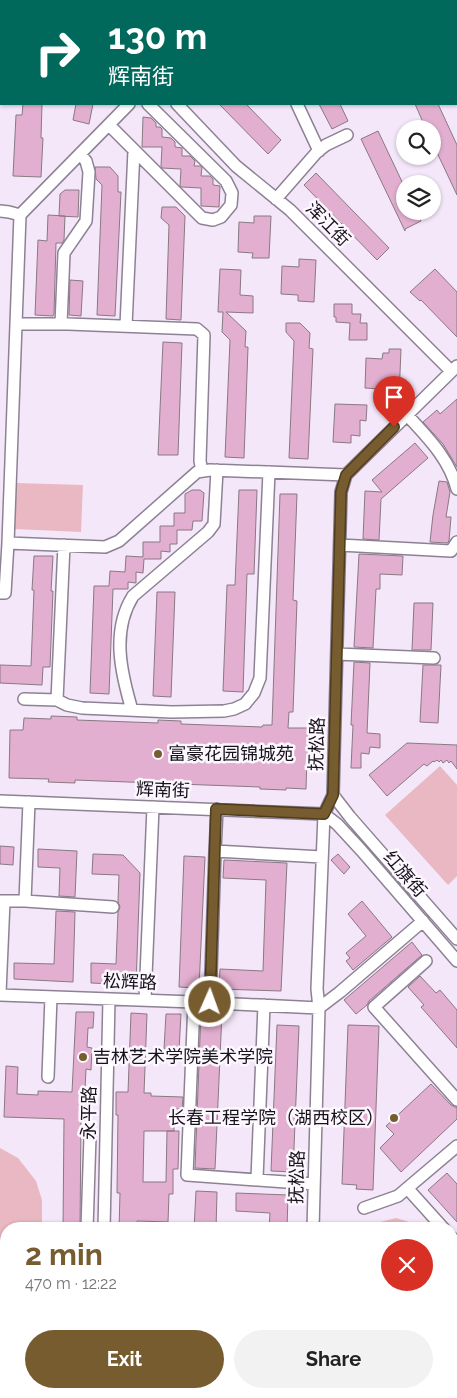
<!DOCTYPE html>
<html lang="en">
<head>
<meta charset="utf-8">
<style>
  :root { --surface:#fff; --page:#f2f2f2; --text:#222; --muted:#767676; --accent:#765c2e }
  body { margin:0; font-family:Raleway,"Noto Sans SC",sans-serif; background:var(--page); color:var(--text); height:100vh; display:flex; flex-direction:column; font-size:19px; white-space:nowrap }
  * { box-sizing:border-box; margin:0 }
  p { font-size:16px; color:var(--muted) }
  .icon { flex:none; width:28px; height:28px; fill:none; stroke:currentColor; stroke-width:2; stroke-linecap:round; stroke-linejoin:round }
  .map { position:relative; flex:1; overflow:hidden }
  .sheet { position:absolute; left:0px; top:1222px; width:458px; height:176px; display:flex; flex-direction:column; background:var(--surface); border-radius:20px 20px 0 0; box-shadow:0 1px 4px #0004 }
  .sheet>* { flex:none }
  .guide { position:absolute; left:0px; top:0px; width:458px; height:105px; box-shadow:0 1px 4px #0004; background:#00695c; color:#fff; overflow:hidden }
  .controls { position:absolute; left:396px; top:120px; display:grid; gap:10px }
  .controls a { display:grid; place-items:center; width:45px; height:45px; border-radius:50%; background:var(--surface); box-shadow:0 1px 4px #0004; font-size:25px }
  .pin { position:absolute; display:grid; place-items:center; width:42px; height:42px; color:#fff; margin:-51px -21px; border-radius:50% 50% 50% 0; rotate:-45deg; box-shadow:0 0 5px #0007 }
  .pin .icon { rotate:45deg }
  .me { position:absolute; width:55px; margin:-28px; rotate:2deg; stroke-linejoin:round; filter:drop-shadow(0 0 4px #0008) }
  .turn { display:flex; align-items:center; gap:18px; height:105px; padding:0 25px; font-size:22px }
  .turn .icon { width:65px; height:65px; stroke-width:2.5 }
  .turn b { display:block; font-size:35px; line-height:42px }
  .round { display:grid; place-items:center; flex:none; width:52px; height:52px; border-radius:26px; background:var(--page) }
  .head { display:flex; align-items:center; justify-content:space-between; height:85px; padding:0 25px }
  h1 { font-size:30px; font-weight:700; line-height:38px; color:var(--accent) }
  .cta { display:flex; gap:10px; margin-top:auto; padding:10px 25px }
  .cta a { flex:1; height:58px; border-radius:30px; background:var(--accent); color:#fff; font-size:20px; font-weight:700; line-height:58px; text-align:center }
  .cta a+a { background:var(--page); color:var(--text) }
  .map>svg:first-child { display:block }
  .green { fill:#eab8c2 }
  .building { fill:#e3afd0; stroke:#8a7883 }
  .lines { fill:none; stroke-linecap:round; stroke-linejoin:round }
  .minor-casing { stroke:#8d8293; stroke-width:14 }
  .path { stroke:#9a909e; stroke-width:2; stroke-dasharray:2.5 4; stroke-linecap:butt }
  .minor { stroke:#fff; stroke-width:11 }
  .route-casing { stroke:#4d3c1e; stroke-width:12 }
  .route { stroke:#765c2e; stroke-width:9 }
  .poi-dot { fill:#765c2e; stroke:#fdf8ff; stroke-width:2 }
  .labels { text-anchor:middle; stroke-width:5; stroke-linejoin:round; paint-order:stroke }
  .street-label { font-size:18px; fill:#171219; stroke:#fdf8ff }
  .poi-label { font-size:18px; fill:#171219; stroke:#fdf8ff; text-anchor:start }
</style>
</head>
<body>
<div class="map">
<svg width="457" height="1398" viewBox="0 0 457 1398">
  <rect width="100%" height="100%" fill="#f4e7f9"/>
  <path class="green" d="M16,483L83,485L81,532L14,529Z
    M440,766L457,785V876L448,885L385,815Z
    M0,1148L18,1158L36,1181L42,1200V1223L40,1229H6V1279H0Z
    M396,1218L416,1224L420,1229H365L372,1224Z
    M451,1265L457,1272V1379L451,1382Z
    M0,1331H6V1392L42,1393V1398L8,1397V1398H0Z"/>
  <path class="building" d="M23,104H42L41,138H43L41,177L13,176L16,115H22Z
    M76,104H93L89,124L73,120Z
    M219,104H246L281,140L268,154Z
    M319,104H340L348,121L332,129Z
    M415,104H438L457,145V195L432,142V129H426Z
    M143,117L151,118L156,123V127H160L162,129V137L171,138L175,142V147L182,148V156H190L195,161L194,166H200L202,167L201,176H210L213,179V185L220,186L219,207L201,206V188L182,187L180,186L181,169L162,168L161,166L162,147H142Z
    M378,131L405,188V211H416L421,221L405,229V231L361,139Z
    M95,167H110L118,176V192H121L115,316L97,315L102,185L96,179Z
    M316,173L389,248L377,260L304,185Z
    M65,190H79L78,217L59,216L60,194Z
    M162,207H176L185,216L181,320L166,319L169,225L161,218Z
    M48,215L65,216L64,240L62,243H56L54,314L53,316L35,315L38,240L47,241Z
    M254,216H271L269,258H252L253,253L238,252L239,222L254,223Z
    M299,259L316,260L314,302L298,301V295L281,294L282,266L299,267Z
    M220,269L241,270L240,295L253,296V313L226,312L246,331L245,347H248L244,458L225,457L230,340L222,332L223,312H218Z
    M435,269L457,292V337L421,300L420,301L410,292Z
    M70,280L83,281L81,316L69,315Z
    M334,304H352V314H361L360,323H367V340H349L350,323L336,322V317H334Z
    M286,323H300L310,333L309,348L313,349L308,459L289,458L294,341L286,332Z
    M163,342L182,343L178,455H158Z
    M389,349H401L399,397H387V392H381V389L365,388L366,358L382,359L383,353H389Z
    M457,399V467L443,444L423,422L437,410L440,414Z
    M335,404L367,405L366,421L360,420V436L351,435V443L333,442Z
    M415,443L428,458L381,499L379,540L363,539L365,491L382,492L372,480Z
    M439,481L447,482L450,492L446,517H451L449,541L447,543L430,542L433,515Z
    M192,490H200L204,493L202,521H193L192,530H177V544H170V552L161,551V559H144L143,573L136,572V583L128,582V589H113L109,694L90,693L94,586H109L110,571L125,572L126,556L143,557V542H160V526H174V513H185V494Z
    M239,490H257L254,574H247L243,692L223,691L227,585H235Z
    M280,494H297L293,600L297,601L293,712H289L288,728H308L306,789L286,788V790L260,789V787L178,784V787L155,786V783L75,780V783L48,782L49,779L9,778L10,730H23L24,718L51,719V716L77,717V720L158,723V720L181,721V724L262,727L263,725H272Z
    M359,554L403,556L402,575L380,574V589H376L373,648L354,647Z
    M34,556H53L51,591H53L50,667H43L42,685L0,683V665L31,666L34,590H32Z
    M157,592H175L171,697L153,696Z
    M414,603H433L431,650H412Z
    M354,662L370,663L367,733L380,734V748L370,747L369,754L361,753V768H351L353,725H351Z
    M423,665H441L438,723L420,722Z
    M407,743L457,745V769L451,761L449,763L447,760L443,763L441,760L439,762L437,760L434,762L433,761L427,766L424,764L387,796L369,775Z
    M0,846L14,847L13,865L0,864Z
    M38,849L77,851L75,897L59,896L60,868L38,867Z
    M93,854L123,855L140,873L136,985L91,983V963L116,964L118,912L120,907L118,902L119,875L92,874Z
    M338,854L350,867L344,874L331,860Z
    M184,856L205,857L199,988L179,987Z
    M224,860L287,863L281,991L219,989L220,969L263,971L266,880L223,878Z
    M362,901L392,937L353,970L346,961L350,958L346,953L366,936L348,914Z
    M56,911L75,912L73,982L14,979V963L54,964Z
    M412,942L422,955L369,1001L367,1005L356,1014L344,1000Z
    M420,976L436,993L440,990L457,1010V1048L421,1007L424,1005L408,987Z
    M76,1012H94L93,1028H88L87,1047L92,1048L91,1070L86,1069L85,1089H90L88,1120H81L80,1229H63L64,1119L4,1117L6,1066L18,1067L17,1094L38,1095V1091L72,1092Z
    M201,1012L222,1013L215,1169L195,1168Z
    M131,1013L147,1014L144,1093H151V1096L183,1097L182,1109H174V1131H144L143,1182H166L167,1131H179L178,1169H173V1194H169L168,1222L137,1221V1229H119L120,1193H117L118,1115H116V1092H128Z
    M166,1014H181L179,1050L164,1049Z
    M277,1025L299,1026L293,1172L271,1171Z
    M348,1025L379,1026L373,1190L356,1189L357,1185L342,1184Z
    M431,1084L451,1105L457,1108V1119L401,1172L380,1148L394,1134L386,1126Z
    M447,1173L457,1184V1222L428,1190Z
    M196,1191L217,1192L216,1229H194Z
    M236,1193L288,1195L287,1229H269L270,1213L236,1211Z"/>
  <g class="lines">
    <g class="minor-casing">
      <path id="minor" d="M12,0L13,1
        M82,0L83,1
        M97,1L99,0
        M153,1L155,0
        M305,1L306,0
        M129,104L20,215L8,543L105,547L119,541L197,472L210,470L346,475
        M177,104L236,166L290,210L451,371
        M297,104L319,151
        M109,125L202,218L213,220L221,217L231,205L232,193L226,181L148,104
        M276,199L317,152L326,145L347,135
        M0,211L9,212L20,215
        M16,324H68L197,329L204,335L200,461L202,471
        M61,324L64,253L86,221L89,172L86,161L80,154
        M126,326L134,150
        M407,415C427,437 449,458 457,489
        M340,545L451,551L457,542
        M0,593H5L8,543
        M337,654L434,658
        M24,699L57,700L67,705L82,708L172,712L224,711L234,709L245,704L254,693L260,678L269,472
        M57,700L64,545
        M132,710C121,673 111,631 133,596L208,532L214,524L217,470
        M333,795L350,817L457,939
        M0,801L324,814
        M217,809L215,851L322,857
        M324,814L337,824L361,850L457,961
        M0,901H25L113,907
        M25,901L29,802
        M426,961L374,1007L457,1100
        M0,993L4,901
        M0,995L194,1002L319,1008L340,992L423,921
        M145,1000L153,807
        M194,1002L187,1175L314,1184
        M210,1002L215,851
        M48,1077L51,997
        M257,1179L264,1005
        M408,1189L444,1229
        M364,1208L398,1196L457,1146
        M87,1229L90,1136
        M104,1229L109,999
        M313,1229L319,1008L317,989L324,814L333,795L341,492L346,475L357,464L457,366
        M451,1237L457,1244
        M308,1392V1398
        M82,1398V1392
        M99,1398V1392
        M219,1398V1392
        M235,1398V1392"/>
    </g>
    <path class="path" d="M0,1326H6
      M451,1390L457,1385
      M442,1398L448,1392"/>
    <use href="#minor" class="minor"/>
  </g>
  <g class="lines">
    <g class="route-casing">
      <path id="route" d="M210,1002L216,809L324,814L333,795L341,492L346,475L394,427"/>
    </g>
    <use href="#route" class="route"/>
  </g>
  <g class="poi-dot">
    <circle cx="158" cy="754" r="5"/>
    <circle cx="83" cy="1057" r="5"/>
    <circle cx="394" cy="1118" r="5"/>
  </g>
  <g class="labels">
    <g class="street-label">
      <text transform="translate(328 224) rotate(45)" y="6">浑江街</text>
      <text transform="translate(317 744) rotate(-88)" y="6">抚松路</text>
      <text transform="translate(163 790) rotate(2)" y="6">辉南街</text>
      <text transform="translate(405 874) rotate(49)" y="6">红旗街</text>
      <text transform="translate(130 982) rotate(2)" y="6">松辉路</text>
      <text transform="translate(89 1113) rotate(-89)" y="6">永平路</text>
      <text transform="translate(297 1177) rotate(-88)" y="6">抚松路</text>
    </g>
    <g class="poi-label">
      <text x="168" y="760">富豪花园锦城苑</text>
      <text x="93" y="1063">吉林艺术学院美术学院</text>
      <text x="384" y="1124" text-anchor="end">长春工程学院（湖西校区）</text>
    </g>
  </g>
</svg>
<div class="controls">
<a><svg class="icon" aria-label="search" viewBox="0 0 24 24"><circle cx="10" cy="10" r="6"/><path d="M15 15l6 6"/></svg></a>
<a><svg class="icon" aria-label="layers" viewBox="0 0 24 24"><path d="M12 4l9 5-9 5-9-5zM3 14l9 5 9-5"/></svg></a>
</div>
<div class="pin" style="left:394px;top:427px;background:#d93025"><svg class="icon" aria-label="arrive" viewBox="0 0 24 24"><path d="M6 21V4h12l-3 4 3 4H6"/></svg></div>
<svg class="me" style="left:210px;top:1002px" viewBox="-20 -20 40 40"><circle r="17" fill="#765c2e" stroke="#fff" stroke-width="3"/><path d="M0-11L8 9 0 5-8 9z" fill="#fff"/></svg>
<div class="guide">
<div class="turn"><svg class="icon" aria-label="right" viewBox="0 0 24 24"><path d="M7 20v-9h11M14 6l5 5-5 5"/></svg><div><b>130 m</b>辉南街</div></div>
</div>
<section class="sheet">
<div class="head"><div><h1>2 min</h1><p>470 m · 12:22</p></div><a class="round" style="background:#d93025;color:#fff"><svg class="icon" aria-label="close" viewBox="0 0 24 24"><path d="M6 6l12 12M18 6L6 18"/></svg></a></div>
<div class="cta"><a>Exit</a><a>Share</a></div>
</section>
</div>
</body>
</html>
